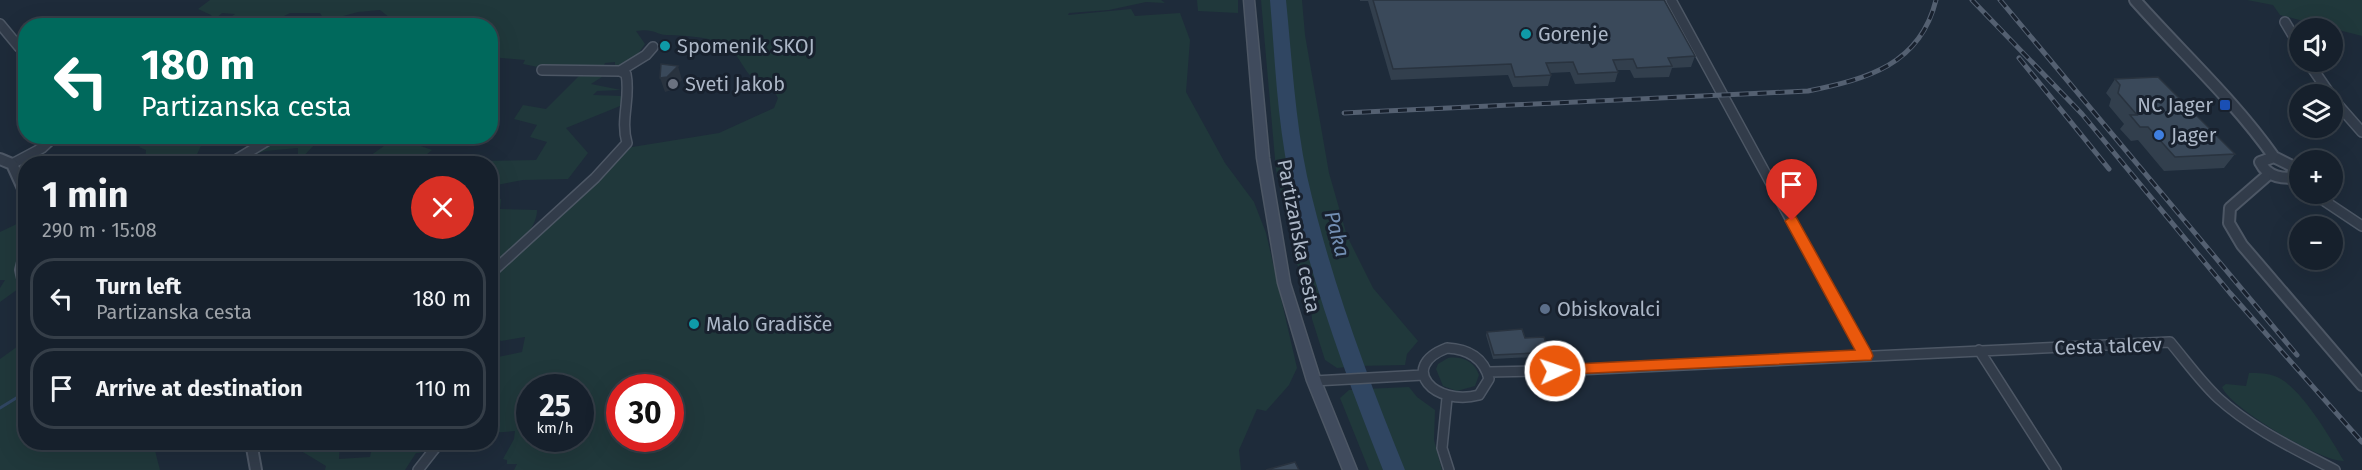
<!DOCTYPE html>
<html lang="en">
<head>
<meta charset="utf-8">
<style>
  :root { --surface:#16202c; --page:#1f2834; --text:#f1f3f6; --muted:#9ea3a9; --line:#353e48 }
  body { margin:0; font-family:"Fira Sans",sans-serif; background:var(--page); color:var(--text); height:100vh; display:flex; flex-direction:column; font-size:22px; white-space:nowrap }
  * { box-sizing:border-box; margin:0 }
  p { font-size:20px; color:var(--muted) }
  .icon { flex:none; width:33px; height:33px; fill:none; stroke:currentColor; stroke-width:2; stroke-linecap:round; stroke-linejoin:round }
  .map { position:relative; flex:1; overflow:hidden }
  .side { position:absolute; left:18px; top:156px; width:480px; height:294px; display:flex; flex-direction:column; background:var(--surface); border-radius:24px; box-shadow:0 6px 24px #0002,0 0 0 2px var(--line) }
  .side>* { flex:none }
  .hud { position:absolute; left:18px; top:18px; width:480px; height:126px; border-radius:24px; box-shadow:0 6px 24px #0002,0 0 0 2px var(--line); background:#00695c; color:#fff; overflow:hidden }
  .fabs { position:absolute; left:2289px; top:18px; display:grid; gap:12px }
  .fabs a { display:grid; place-items:center; width:54px; height:54px; border-radius:50%; background:var(--surface); box-shadow:0 6px 24px #0002,0 0 0 2px var(--line); font-size:30px }
  .speed { position:absolute; left:516px; top:374px; display:flex; gap:12px; font-size:30px; font-weight:700; text-align:center }
  .speed>* { display:grid; place-content:center; width:78px; height:78px; border-radius:50%; background:var(--surface); box-shadow:0 6px 24px #0002,0 0 0 2px var(--line); line-height:1 }
  .speed small { font-size:15px; font-weight:400 }
  .speed .limit { border:9px solid #d22; background:#fff; color:#111 }
  .pin { position:absolute; display:grid; place-items:center; width:51px; height:51px; color:#fff; margin:-62px -26px; border-radius:50% 50% 50% 0; rotate:-45deg; box-shadow:0 0 6px #0007 }
  .pin .icon { rotate:45deg }
  .me { position:absolute; width:66px; margin:-33px; rotate:87deg; stroke-linejoin:round; filter:drop-shadow(0 0 4px #0008) }
  .turn { display:flex; align-items:center; gap:21px; height:126px; padding:0 24px; font-size:27px }
  .turn .icon { width:78px; height:78px; stroke-width:2.5 }
  .turn b { display:block; font-size:42px; line-height:51px }
  .round { display:grid; place-items:center; flex:none; width:63px; height:63px; border-radius:32px; background:var(--page) }
  .summary { display:flex; align-items:center; justify-content:space-between; height:102px; padding:0 24px }
  h1 { font-size:36px; font-weight:700; line-height:45px }
  ul { padding:0; list-style:none }
  li { display:flex; align-items:center; gap:18px; height:81px; margin:0 12px 9px; padding:0 12px; border:3px solid var(--line); border-radius:24px }
  li div { flex:1 }
  li b { display:block; font-size:22px }
  li em { font-style:normal }
  .map>svg:first-child { display:block }
  .green { fill:#20383b; fill-rule:evenodd }
  .lines { fill:none; stroke-linecap:round; stroke-linejoin:round }
  .stream { stroke:#304662; stroke-width:3 }
  .river { fill:#304662; fill-rule:evenodd }
  .minor-casing { stroke:#4d5765; stroke-width:12 }
  .tertiary-casing { stroke:#4d5765; stroke-width:14 }
  .secondary-casing { stroke:#4d5765; stroke-width:3 }
  .minor { stroke:#323c4a; stroke-width:9 }
  .tertiary { stroke:#323c4a; stroke-width:10 }
  .secondary { fill:#404b5d; fill-rule:evenodd }
  .rail-casing { stroke:#546071; stroke-width:5 }
  .rail { stroke:#18212e; stroke-width:3; stroke-dasharray:9; stroke-linecap:butt }
  .wall { fill:#323f4d }
  .shaded-wall { fill:#29333f }
  .building { fill:#3a495a; stroke:#29333f; stroke-width:1.5 }
  .route { fill:#ea580c; stroke:#983908; stroke-width:1.5 }
  .culture-dot { fill:#0f9aa8; stroke:#18212e; stroke-width:2 }
  .worship-dot { fill:#6b7280; stroke:#18212e; stroke-width:2 }
  .transit-dot { fill:#1a4fb4; stroke:#18212e; stroke-width:2 }
  .shop-dot { fill:#3f7fe0; stroke:#18212e; stroke-width:2 }
  .service-dot { fill:#5c6f8a; stroke:#18212e; stroke-width:2 }
  .labels { text-anchor:middle; stroke-width:6; stroke-linejoin:round; paint-order:stroke }
  .poi-label { font-size:20px; fill:#acb7c7; stroke:#18212e; text-anchor:start }
  .street-label { font-size:20px; fill:#acb7c7; stroke:#18212e }
  .water-label { font-size:21px; font-style:italic; fill:#728eb2; stroke:#18212e }
</style>
</head>
<body>
<div class="map">
<svg width="2362" height="470" viewBox="0 0 2362 470">
  <rect width="100%" height="100%" fill="#1e2b3a"/>
  <path class="green" d="M210,0H1161L1165,3L1146,2L1109,10L1069,13L1068,15L1131,9L1135,16L1180,13L1190,40L1186,92L1225,163L1254,202L1266,233L1297,368L1289,385L1266,411L1257,409L1239,450L1241,470H514L517,464H507V460L503,459L514,439L515,431L491,433V348L498,357L522,352L525,337L501,341L491,333V278L626,148L719,133L774,108L778,98C773,87 762,85 753,78C744,71 740,57 730,49C715,36 686,36 667,35C654,34 654,28 636,31L645,44C637,56 629,65 615,68V62L605,63L602,69L538,67L523,64L525,60L491,57L490,26L436,25L425,19L399,25L380,10L358,12L325,21L320,13H290L266,25H220L235,14L222,13L214,20L211,15L198,9ZM530,387H580V438H530ZM620,387H670V438H620Z
    M1197,0H1238V13L1198,11Z
    M1261,0H1275C1281,67 1284,134 1299,200C1311,257 1329,312 1347,367L1337,368L1325,360L1312,319L1310,292L1296,262L1276,170Z
    M1281,0H1302L1305,35L1329,173L1347,236L1373,288L1418,341L1407,354L1405,365L1357,366C1337,312 1319,257 1306,200C1292,135 1287,66 1281,0Z
    M2247,0H2362V36L2280,15L2273,5Z
    M599,72L608,73L591,84L621,90L597,91L593,95L622,96L620,106L566,128L588,153L568,179L523,180L491,186L490,164H482L484,161L536,160L547,142L530,137L537,125L514,119L523,105L546,109L579,76H597Z
    M145,137H205L193,163H139L145,162L146,150L139,147L148,139Z
    M336,137H387L384,139L346,138L331,145L316,143L297,163H277L298,154V148L265,151L247,157L270,143Z
    M391,141L406,145L412,143L432,150L416,163H360Z
    M501,199L500,209L537,210C537,232 508,257 491,266V201Z
    M25,220L17,277L18,289L0,302V288L5,280H0V232Z
    M25,341L26,442L153,443L160,470H0V359Z
    M1448,358C1462,356 1474,361 1479,375L1475,386L1457,391L1443,386L1436,369L1438,364Z
    M2249,373C2258,373 2269,373 2277,377C2301,387 2331,439 2344,461C2321,462 2230,408 2222,387L2226,384L2246,386Z
    M1409,387L1417,397L1435,410L1434,440L1442,470H1399L1366,389Z
    M1349,390H1357L1389,470H1369L1340,398Z
    M288,443H340L339,459L370,457L373,443H434L423,452L416,453L405,470H325L326,466Z"/>
  <g class="lines">
    <path class="stream" d="M0,408L26,392"/>
    <path class="river" d="M1270,0H1286C1292,59 1295,119 1307,176C1330,277 1366,374 1405,470H1383C1345,374 1309,277 1289,176C1277,118 1275,59 1270,0Z"/>
    <g class="minor-casing">
      <path id="minor" d="M1671,0L1865,356
        M2285,22L2300,47
        M0,24L19,47L26,50
        M2308,62L2330,94
        M620,71L646,55L653,47
        M2332,98L2362,132
        M12,164L42,148L55,136
        M229,164L275,136
        M2314,194L2362,226
        M490,274L595,178L627,143C620,119 631,98 626,74L620,71L542,70
        M1447,348C1468,349 1484,358 1489,379L1479,395C1435,407 1397,367 1447,348Z
        M1979,350L2056,470
        M1555,371L2170,342C2186,361 2200,381 2218,398C2252,429 2295,449 2335,470
        M1488,372L1536,371
        M1314,381L1423,375
        M1447,398L1442,448L1449,470
        M418,470L440,442"/>
    </g>
    <g class="tertiary-casing">
      <path id="tertiary" d="M2135,0C2181,52 2234,100 2274,157
        M2274,157L2296,168L2299,177C2283,179 2268,178 2260,162Z
        M0,159L12,164L26,195
        M2269,174L2230,208L2229,223L2242,245L2362,385
        M26,250L21,270L26,292
        M251,442L256,470"/>
    </g>
    <g class="secondary-casing">
      <path id="secondary" d="M1244,0H1254L1269,158L1290,283L1321,381L1357,470H1343L1307,381L1278,283L1257,158Z"/>
    </g>
    <use href="#minor" class="minor"/>
    <use href="#tertiary" class="tertiary"/>
    <use href="#secondary" class="secondary"/>
    <g class="rail-casing">
      <path id="rail" d="M1972,0L2082,114L2230,293L2362,442
        M2000,0L2297,355
        M2019,58L2109,169
        M1344,113L1808,91C1867,79 1920,65 1936,0"/>
    </g>
    <use href="#rail" class="rail"/>
  </g>
  <path class="wall" d="M1360,0H1664L1695,56L1691,67L1672,68L1669,77L1634,78L1630,70H1618V72L1615,82L1575,84L1570,72L1550,73L1551,75L1548,86L1513,87L1508,75L1391,80L1368,1H1360Z
    M2115,79L2235,154L2224,168L2164,171L2138,140L2131,141L2120,129L2124,124L2109,106L2111,99L2106,93Z
    M1487,332L1525,338L1550,371L1561,385L1559,389L1545,390L1540,376L1542,368L1536,364L1533,357L1493,359L1486,335Z"/>
  <path class="shaded-wall" d="M678,66L682,80L672,90L665,92L660,78Z"/>
  <path class="building" d="M1373,0H1664L1695,56L1668,58L1672,66L1637,68L1633,59L1613,60L1618,72L1578,74L1573,62L1546,63L1551,75L1515,77L1511,64L1393,69Z
    M661,64L678,66L667,77L660,78Z
    M2158,77L2235,154L2175,157L2148,127H2140L2130,115H2137L2118,93L2120,85L2115,79Z
    M1522,329L1525,338L1544,337L1552,362L1550,371L1557,374L1561,385L1546,386L1541,373L1543,364L1537,361L1534,353L1494,355L1487,332Z
    M1295,462L1299,470H1266Z"/>
  <path class="route" d="M1792,216L1796,217L1871,351L1873,356L1871,360L1550,375L1548,371L1550,366L1555,365L1855,350L1785,221Z"/>
  <g class="culture-dot">
    <circle cx="1526" cy="34" r="6"/>
    <circle cx="665" cy="46" r="6"/>
    <circle cx="694" cy="324" r="6"/>
  </g>
  <circle class="worship-dot" cx="673" cy="84" r="6"/>
  <rect class="transit-dot" x="2219" y="99" width="12" height="12" rx="3"/>
  <circle class="shop-dot" cx="2159" cy="135" r="6"/>
  <circle class="service-dot" cx="1545" cy="309" r="6"/>
  <g class="labels">
    <g class="poi-label">
      <text x="1538" y="41">Gorenje</text>
      <text x="677" y="53">Spomenik SKOJ</text>
      <text x="685" y="91">Sveti Jakob</text>
      <text x="2213" y="112" text-anchor="end">NC Jager</text>
      <text x="2171" y="142">Jager</text>
      <text x="1557" y="316">Obiskovalci</text>
      <text x="706" y="331">Malo Gradišče</text>
    </g>
    <g class="street-label">
      <text transform="translate(1299 236) rotate(79)" y="7">Partizanska cesta</text>
      <text transform="translate(2108 346) rotate(-2)" y="7">Cesta talcev</text>
    </g>
    <g class="water-label">
      <text transform="translate(1337 234) rotate(75)" y="7">Paka</text>
    </g>
  </g>
</svg>
<div class="fabs">
<a><svg class="icon" aria-label="sound" viewBox="0 0 24 24"><path d="M4 9h4l5-4v14l-5-4H4zM17 9q2 3 0 6"/></svg></a>
<a><svg class="icon" aria-label="layers" viewBox="0 0 24 24"><path d="M12 4l9 5-9 5-9-5zM3 14l9 5 9-5"/></svg></a>
<a>+</a>
<a>−</a>
</div>
<div class="speed"><div>25<small>km/h</small></div><div class="limit">30</div></div>
<div class="pin" style="left:1792px;top:221px;background:#d93025"><svg class="icon" aria-label="arrive" viewBox="0 0 24 24"><path d="M6 21V4h12l-3 4 3 4H6"/></svg></div>
<svg class="me" style="left:1555px;top:371px" viewBox="-20 -20 40 40"><circle r="17" fill="#ea580c" stroke="#fff" stroke-width="3"/><path d="M0-11L8 9 0 5-8 9z" fill="#fff"/></svg>
<div class="hud">
<div class="turn"><svg class="icon" aria-label="left" viewBox="0 0 24 24"><path d="M17 20v-9H6M10 6l-5 5 5 5"/></svg><div><b>180 m</b>Partizanska cesta</div></div>
</div>
<section class="side">
<div class="summary"><div><h1>1 min</h1><p>290 m · 15:08</p></div><a class="round" style="background:#d93025;color:#fff"><svg class="icon" aria-label="close" viewBox="0 0 24 24"><path d="M6 6l12 12M18 6L6 18"/></svg></a></div>
<ul>
<li><svg class="icon" aria-label="left" viewBox="0 0 24 24"><path d="M17 20v-9H6M10 6l-5 5 5 5"/></svg><div><b>Turn left</b><p>Partizanska cesta</p></div><em>180 m</em></li>
<li><svg class="icon" aria-label="arrive" viewBox="0 0 24 24"><path d="M6 21V4h12l-3 4 3 4H6"/></svg><div><b>Arrive at destination</b></div><em>110 m</em></li>
</ul>
</section>
</div>
</body>
</html>
